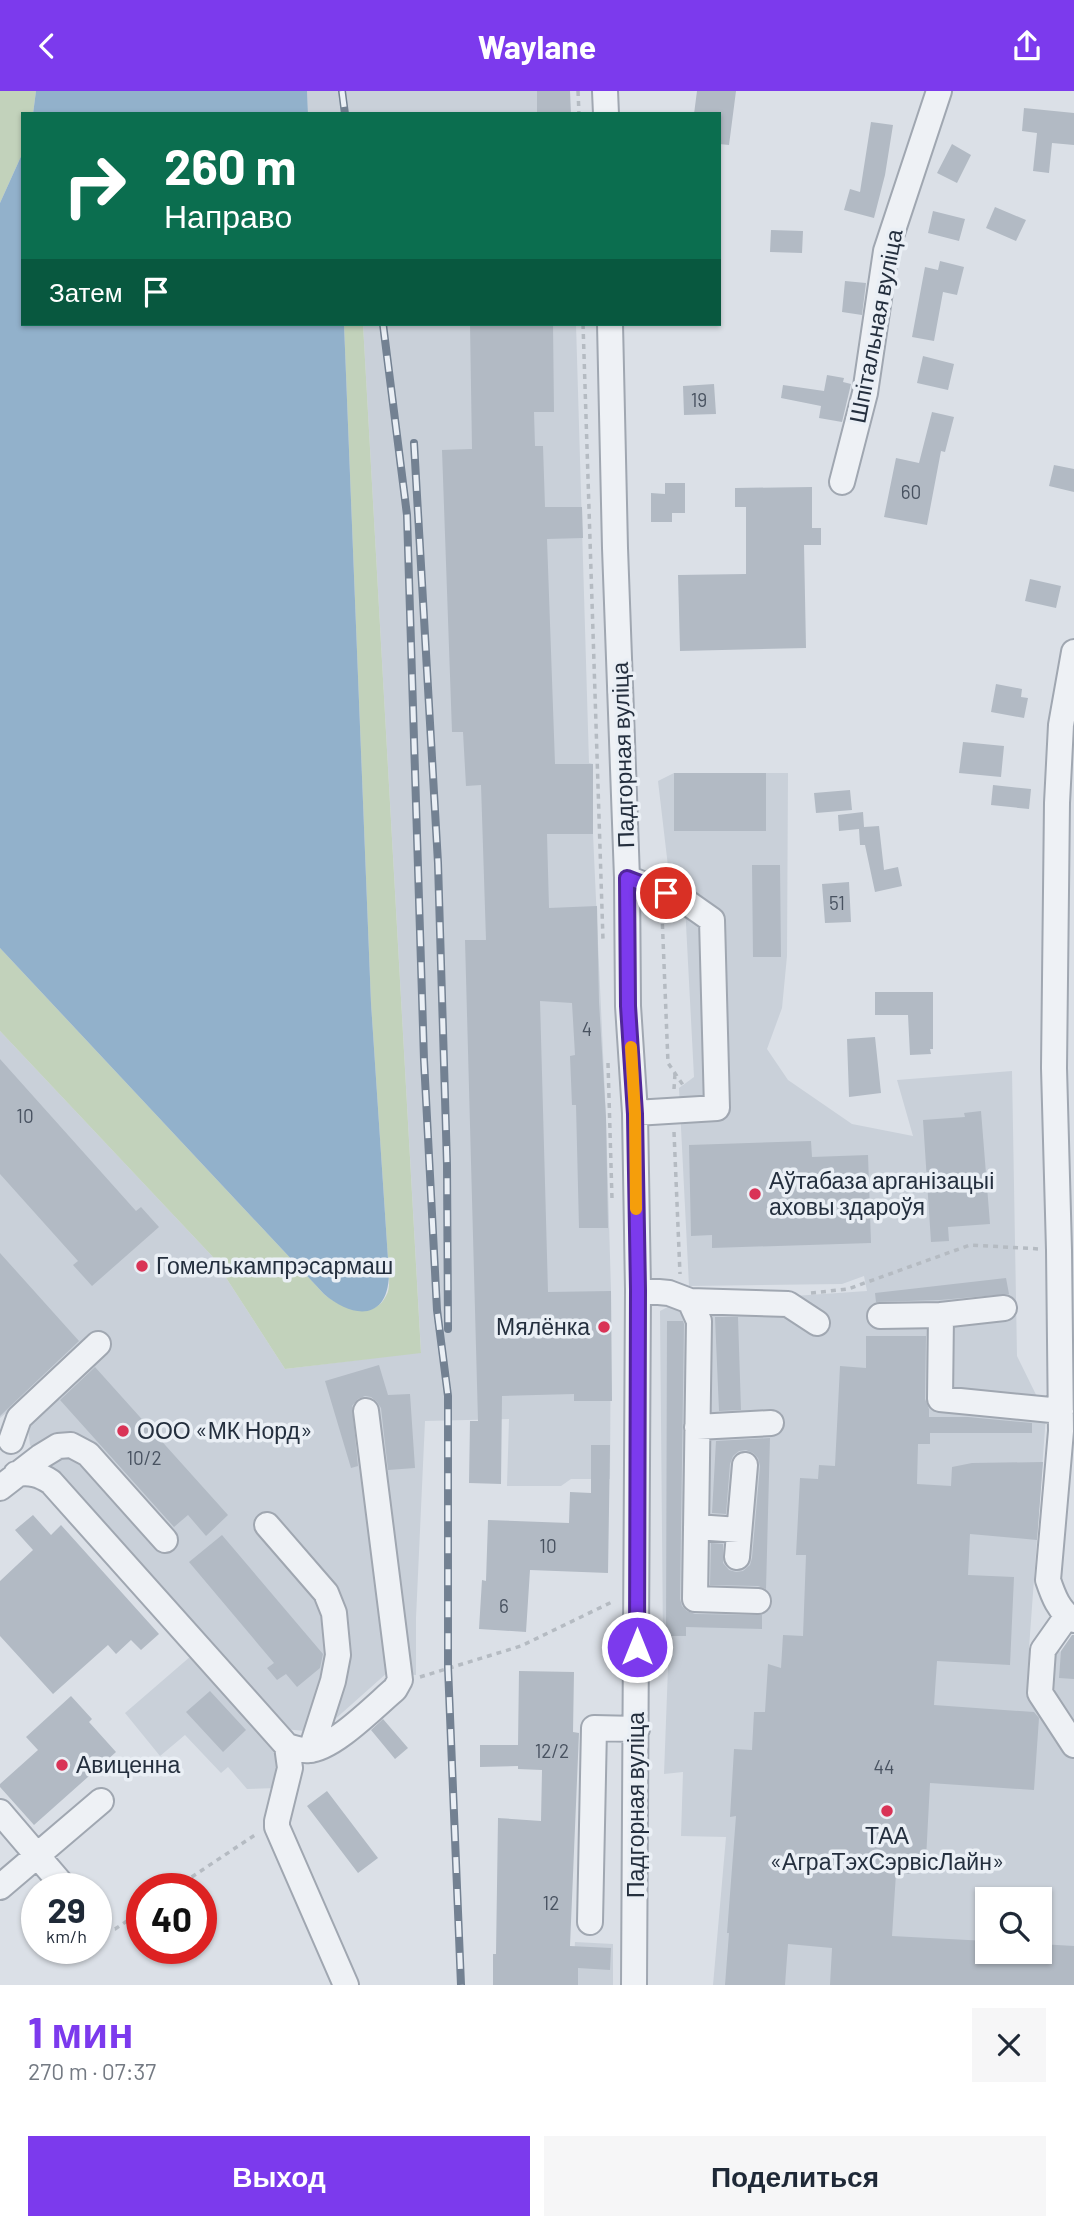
<!DOCTYPE html>
<html lang="ru">
<head>
<meta charset="utf-8">
<style>
  :root { --surface:#fff; --page:#f6f6f7; --text:#1f2937; --muted:#747a83; --accent:#7c3aed }
  body { margin:0; font-family:Barlow,sans-serif; background:var(--page); color:var(--text); height:100vh; display:flex; flex-direction:column; font-size:26px; white-space:nowrap }
  * { box-sizing:border-box; margin:0 }
  p { font-size:23px; color:var(--muted) }
  .icon { flex:none; width:38px; height:38px; fill:none; stroke:currentColor; stroke-width:2; stroke-linecap:round; stroke-linejoin:round }
  .map { position:relative; height:1894px; overflow:hidden }
  .panel { display:flex; flex-direction:column; background:var(--surface); flex:1 }
  .panel>* { flex:none }
  .hud { position:absolute; left:21px; top:21px; width:700px; height:214px; border-radius:0px; box-shadow:0 2px 5px #0004; background:#0b6e4f; color:#fff; overflow:hidden }
  .controls { position:absolute; left:975px; top:1796px; display:grid; gap:14px }
  .controls a { display:grid; place-items:center; width:77px; height:77px; border-radius:0px; background:var(--surface); box-shadow:0 2px 5px #0004; font-size:35px }
  .speed { position:absolute; left:21px; top:1782px; display:flex; gap:14px; font-size:35px; font-weight:700; text-align:center }
  .speed>* { display:grid; place-content:center; width:91px; height:91px; border-radius:50%; background:var(--surface); box-shadow:0 2px 5px #0004; line-height:1 }
  .speed small { font-size:18px; font-weight:400 }
  .speed .limit { border:10px solid #d22; background:#fff; color:#111 }
  .pin { position:absolute; display:grid; place-items:center; width:60px; height:60px; color:#fff; margin:-30px; border:4px solid #fff; border-radius:50%; box-shadow:0 2px 7px #0007 }
  .me { position:absolute; width:77px; margin:-38px; rotate:0deg; stroke-linejoin:round; filter:drop-shadow(0 0 5px #0008) }
  .turn { display:flex; align-items:center; gap:24px; height:147px; padding:0 28px; font-size:32px }
  .turn .icon { width:91px; height:91px; stroke-width:2.5 }
  .turn b { display:block; font-size:49px; line-height:60px }
  .then { display:flex; align-items:center; height:66px; padding:0 28px; background:#0003; gap:14px; font-size:26px }
  .round { display:grid; place-items:center; flex:none; width:74px; height:74px; border-radius:0px; background:var(--page) }
  .overview { display:flex; align-items:center; justify-content:space-between; height:119px; padding:0 28px }
  h1 { font-size:42px; font-weight:700; line-height:52px; color:var(--accent) }
  .primary-button { display:flex; gap:14px; margin-top:auto; padding:14px 28px }
  .primary-button a { flex:1; height:80px; border-radius:0px; background:var(--accent); color:#fff; font-size:28px; font-weight:700; line-height:80px; text-align:center }
  .primary-button a+a { background:var(--page); color:var(--text) }
  header { display:flex; justify-content:space-between; align-items:center; height:91px; padding:0 28px; background:var(--accent); color:#fff; font-size:32px; font-weight:700 }
  .map>svg:first-child { display:block }
  .built { fill:#c9d0d9; fill-rule:evenodd }
  .green { fill:#c2d2bb }
  .water { fill:#92b1cb }
  .building { fill:#b2bac4 }
  .lines { fill:none; stroke-linecap:round; stroke-linejoin:round }
  .minor-casing { stroke:#a0a7b1; stroke-width:28 }
  .path { stroke:#b5bbc2; stroke-width:3.5; stroke-dasharray:5 5; stroke-linecap:butt }
  .minor { stroke:#eef1f5; stroke-width:24 }
  .rail-casing { stroke:#738192; stroke-width:8 }
  .rail { stroke:#eaeff5; stroke-width:5; stroke-dasharray:16; stroke-linecap:butt }
  .route-casing { stroke:#51269a; stroke-width:18 }
  .route { stroke:#7c3aed; stroke-width:12 }
  .slow { stroke:#f59e0b; stroke-width:12 }
  .poi-dot { fill:#d93356; stroke:#eaeff5; stroke-width:2.5 }
  .labels { text-anchor:middle; stroke-width:7; stroke-linejoin:round; paint-order:stroke }
  .number-label { font-size:19px; fill:#485260 }
  .street-label { font-size:23px; fill:#242f3e; stroke:#eaeff5 }
  .poi-label { font-size:23px; fill:#242f3e; stroke:#eaeff5; text-anchor:start }
</style>
</head>
<body>
<header><svg class="icon" aria-label="back" viewBox="0 0 24 24"><path d="M15 5l-7 7 7 7"/></svg>Waylane<svg class="icon" aria-label="share" viewBox="0 0 24 24"><path d="M12 15V3M7 8l5-5 5 5M5 13v7h14v-7"/></svg></header>
<div class="map">
<svg width="1074" height="1894" viewBox="0 0 1074 1894">
  <rect width="100%" height="100%" fill="#dbe0e7"/>
  <path class="built" d="M307,0H569V23H308Z
    M363,233H576L589,672L593,673V743L606,1027L611,1200L610,1388H571L561,1395H507L509,1328L425,1330L416,1527V1584L388,1581L333,1630L305,1640L284,1638L30,1354L28,1337L11,1318L0,1327V940L212,1165L285,1278L421,1261Z
    M674,682H788L787,865L782,917L767,958L788,989L852,1033L913,1045L897,989L1012,980L1017,1265L1046,1324L1029,1557L1074,1562V1894H713L726,1746L681,1745L683,1681L664,1683L669,1550H663L660,1220L689,1205H794L867,1200L864,1185L842,1193L689,1195L679,997L694,986L684,795L669,784L658,690ZM987,1808H1040V1860H987Z
    M191,1565L275,1659L277,1697L247,1698L228,1676L221,1682L185,1644L160,1665L125,1622Z
    M575,1851L613,1853V1894H493V1863L574,1865Z"/>
  <path class="green" d="M0,0H36L33,23H23V61L0,112Z
    M344,233H363L421,1262L285,1278L212,1165L0,940V857L324,1203C339,1216 373,1231 386,1205C390,1199 389,1190 389,1183L371,912Z"/>
  <path class="water" d="M36,0H307L308,23H33Z
    M23,61V233H344L371,912L389,1183C388,1230 353,1228 324,1203L0,857V112Z"/>
  <path class="building" d="M537,0H570L571,23H537Z
    M697,0H736L729,54L719,53V23H694Z
    M1024,17L1074,22V54L1052,52L1049,82L1033,80L1037,42L1022,40Z
    M871,31L893,34L885,84L874,127L844,119L850,98L860,101Z
    M952,53L971,64L957,92L937,82Z
    M995,116L1026,129L1016,150L986,137Z
    M933,120L965,128L959,150L928,142Z
    M771,139L803,140L802,162L770,161Z
    M940,170L964,176L957,204L943,201L934,250L912,246L925,176L938,179Z
    M845,190L866,192L862,224L842,221Z
    M470,233H553L554,321H534L535,355H543L545,416H582L583,447L547,448L555,673H593V743H547L549,817L597,815L599,911L606,1027L608,1137H579L576,1014H572L570,965L575,964L572,912L540,910L548,1201L611,1200L612,1310H574V1303L502,1305L501,1393L469,1392L470,1330H478L465,849H486L481,694L466,695L463,641H452L442,359L472,358Z
    M923,265L954,273L948,299L917,292Z
    M827,284L844,287L843,291L851,293L842,331L819,327L821,315L781,307L783,294L824,300Z
    M714,293L716,323L684,324L683,295Z
    M932,321L954,326L945,361L941,360L927,434L884,426L896,367L919,372Z
    M1054,374L1074,378V401L1049,395Z
    M665,392H685V422H672V431H651V402L665,403Z
    M812,396V437H821V454H804L806,557L680,560L678,484L746,483V416H735V397Z
    M1030,488L1061,495L1056,517L1025,510Z
    M996,593L1022,598L1021,606L1028,607L1024,627L991,621Z
    M963,651L1004,655L1001,686L959,682Z
    M674,682H766V740H674Z
    M993,694L1031,698L1029,718L991,714Z
    M850,699L852,719L816,722L814,702Z
    M863,721L864,736L879,735L884,779L898,776L902,795L875,801L865,754H860L859,738L839,740L838,724Z
    M752,774H780L781,866H753Z
    M849,791L851,831L825,832L822,793Z
    M875,901H933V958H930L931,963L910,964L908,924H875Z
    M875,946L881,1002L849,1006L847,948Z
    M0,968L136,1120L141,1116L159,1136L92,1195L73,1174L78,1170L0,1083Z
    M981,1020L990,1133L948,1136L949,1150L931,1151L923,1029L965,1026L964,1022Z
    M811,1050L812,1066L868,1064L871,1152L712,1157V1144L691,1145L689,1054Z
    M0,1162L79,1250L0,1325Z
    M1006,1187L1009,1203L940,1209L876,1211L875,1202Z
    M715,1226H738L741,1319L719,1320Z
    M667,1230H683L684,1233L680,1508L682,1515L687,1520L695,1523L762,1524V1538L686,1536V1545H666Z
    M866,1245H926L925,1308L929,1318V1326H968L1032,1332V1342H930V1353H918L917,1393L951,1395L952,1376L972,1372L1043,1371L1037,1449L970,1443L968,1484L1014,1486L1010,1574L937,1570L934,1614L1034,1621L1039,1627L1034,1699L930,1692L926,1768H912L911,1783L896,1782L892,1845L987,1850V1860H1040V1853L1074,1855V1894H830L832,1857L788,1853L785,1894H725L729,1842H727L736,1725L730,1726L734,1658L752,1659L754,1621H765L768,1573L781,1577L783,1544L803,1545L806,1464H796L800,1387L818,1388L819,1374L835,1375L840,1275L866,1277Z
    M379,1274L388,1304L410,1303L415,1377L388,1379L381,1317L377,1311L371,1306L365,1305L358,1308L352,1315L358,1375L351,1377L325,1290Z
    M95,1276L228,1424L206,1445L188,1424L174,1436L60,1309Z
    M770,1347L766,1498L758,1495L710,1494L711,1452L723,1453V1472L729,1479L736,1481L743,1480L750,1474L752,1467L760,1375L758,1367L753,1362L746,1359L739,1360L733,1365L730,1373L726,1423L712,1422L716,1350Z
    M591,1354H610L608,1482L530,1479L526,1541L479,1538L482,1489L486,1490L488,1429L569,1432L570,1401L591,1402Z
    M33,1424L51,1444L61,1434L159,1543L141,1559L131,1549L116,1563L108,1554L53,1603L0,1545V1490L33,1459L15,1439Z
    M222,1444L323,1563L320,1577L297,1596L286,1583L277,1589L267,1577L274,1572L189,1471Z
    M1072,1544H1074V1588L1059,1587L1061,1560Z
    M519,1580L574,1581L573,1641L579,1642L570,1855L611,1857L610,1879L578,1877V1894H493V1863H496L498,1727L541,1730L542,1679L518,1678V1675L480,1676V1654H518Z
    M210,1600L246,1639L223,1661L186,1621Z
    M71,1605L92,1628L89,1631L116,1661L34,1734L0,1696V1693L38,1659L26,1646Z
    M383,1628L408,1657L395,1668L371,1639Z
    M327,1700L378,1767L358,1782L307,1715Z"/>
  <g class="lines">
    <g class="minor-casing">
      <path id="minor" d="M605,0L606,23
        M610,233L615,457L627,787L628,915L635,1022L638,1199L634,1894
        M842,391L865,302L886,160L939,0
        M1074,561L1061,634L1057,712L1054,977L1059,1159L1061,1340L1048,1489C1053,1504 1059,1521 1074,1529
        M627,787L685,810L712,829L717,1017L635,1022
        M638,1199L669,1202L690,1210L699,1230L695,1508L758,1510
        M690,1210L788,1213L817,1232
        M941,1224L1004,1217
        M880,1225L941,1224L940,1308L1061,1320
        M697,1336L771,1332
        M11,1350L19,1327L98,1253
        M16,1383C30,1381 39,1383 51,1391L287,1655C294,1657 301,1660 309,1659C333,1658 375,1615 395,1598L400,1589L366,1320
        M0,1397L40,1366L58,1355L71,1354L88,1363L165,1449
        M267,1434L326,1502L334,1522L338,1564L333,1590L311,1659
        M696,1436L739,1439
        M737,1466L745,1374
        M1067,1525L1043,1559L1040,1602L1074,1654
        M287,1655L290,1677L277,1730V1736L346,1894
        M0,1721L65,1797
        M0,1796L101,1710
        M590,1831L594,1637L637,1638"/>
    </g>
    <path class="path" d="M578,0L579,23
      M583,233L603,849
      M662,823L668,972L683,994
      M608,972L612,1108
      M674,998L675,983
      M674,1041L680,1183
      M811,1202L848,1198L970,1154L1040,1158
      M420,1586L521,1555L614,1510
      M175,1797L258,1742
      M96,1834L106,1839L115,1838L142,1820"/>
    <use href="#minor" class="minor"/>
    <g class="rail-casing">
      <path id="rail" d="M342,0L345,23
        M383,233L407,424L424,969L437,1219L448,1305V1576L461,1894
        M414,352L438,772L447,1074L448,1238"/>
    </g>
    <use href="#rail" class="rail"/>
  </g>
  <g class="lines">
    <g class="route-casing">
      <path id="route" d="M637,1556L638,1199L635,1023L628,915L627,787L666,802"/>
    </g>
    <use href="#route" class="route"/>
    <path class="slow" d="M631,956L635,1023L636,1118"/>
  </g>
  <g class="poi-dot">
    <circle cx="755" cy="1103" r="7"/>
    <circle cx="142" cy="1175" r="7"/>
    <circle cx="604" cy="1236" r="7"/>
    <circle cx="123" cy="1340" r="7"/>
    <circle cx="62" cy="1674" r="7"/>
    <circle cx="887" cy="1720" r="7"/>
  </g>
  <g class="labels">
    <g class="number-label">
      <text x="699" y="316">19</text>
      <text x="911" y="408">60</text>
      <text x="837" y="819">51</text>
      <text x="587" y="945">4</text>
      <text x="25" y="1032">10</text>
      <text x="144" y="1374">10/2</text>
      <text x="548" y="1462">10</text>
      <text x="504" y="1522">6</text>
      <text x="552" y="1667">12/2</text>
      <text x="884" y="1683">44</text>
      <text x="551" y="1819">12</text>
    </g>
    <g class="street-label">
      <text transform="translate(876 235) rotate(-79)" y="8">Шпітальная вуліца</text>
      <text transform="translate(623 664) rotate(-92)" y="8">Падгорная вуліца</text>
      <text transform="translate(636 1714) rotate(-90)" y="8">Падгорная вуліца</text>
    </g>
    <g class="poi-label">
      <text x="769" y="1098">Аўтабаза арганізацыі<tspan x="769" dy="26">аховы здароўя</tspan></text>
      <text x="156" y="1183">Гомелькампрэсармаш</text>
      <text x="590" y="1244" text-anchor="end">Мялёнка</text>
      <text x="137" y="1348">ООО «МК Норд»</text>
      <text x="76" y="1682">Авиценна</text>
      <text x="887" y="1753" text-anchor="middle">ТАА<tspan x="887" dy="26">«АграТэхСэрвісЛайн»</tspan></text>
    </g>
  </g>
</svg>
<div class="controls">
<a><svg class="icon" aria-label="search" viewBox="0 0 24 24"><circle cx="10" cy="10" r="6"/><path d="M15 15l6 6"/></svg></a>
</div>
<div class="speed"><div>29<small>km/h</small></div><div class="limit">40</div></div>
<div class="pin" style="left:666px;top:802px;background:#d93025"><svg class="icon" aria-label="arrive" viewBox="0 0 24 24"><path d="M6 21V4h12l-3 4 3 4H6"/></svg></div>
<svg class="me" style="left:637px;top:1556px" viewBox="-20 -20 40 40"><circle r="17" fill="#7c3aed" stroke="#fff" stroke-width="3"/><path d="M0-11L8 9 0 5-8 9z" fill="#fff"/></svg>
<div class="hud">
<div class="turn"><svg class="icon" aria-label="right" viewBox="0 0 24 24"><path d="M7 20v-9h11M14 6l5 5-5 5"/></svg><div><b>260 m</b>Направо</div></div>
<div class="then">Затем<svg class="icon" aria-label="arrive" viewBox="0 0 24 24"><path d="M6 21V4h12l-3 4 3 4H6"/></svg></div>
</div>
</div>
<section class="panel">
<div class="overview"><div><h1>1 мин</h1><p>270 m · 07:37</p></div><a class="round"><svg class="icon" aria-label="close" viewBox="0 0 24 24"><path d="M6 6l12 12M18 6L6 18"/></svg></a></div>
<div class="primary-button"><a>Выход</a><a>Поделиться</a></div>
</section>
</body>
</html>
